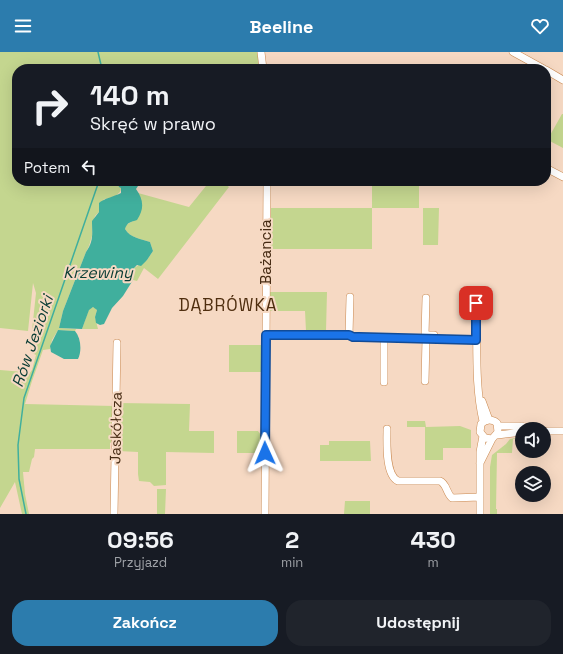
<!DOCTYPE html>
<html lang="pl">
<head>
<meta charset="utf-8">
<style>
  :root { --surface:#171b24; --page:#20242c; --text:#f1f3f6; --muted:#9ea1a6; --accent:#2c7cad }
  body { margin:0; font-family:"Space Grotesk",sans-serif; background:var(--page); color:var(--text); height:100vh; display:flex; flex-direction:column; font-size:15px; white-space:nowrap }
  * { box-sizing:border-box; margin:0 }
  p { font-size:13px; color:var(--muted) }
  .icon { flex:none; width:22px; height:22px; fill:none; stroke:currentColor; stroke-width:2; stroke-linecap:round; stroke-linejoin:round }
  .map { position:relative; height:462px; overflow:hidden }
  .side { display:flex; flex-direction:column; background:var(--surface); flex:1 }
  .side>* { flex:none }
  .top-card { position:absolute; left:12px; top:12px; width:539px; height:122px; border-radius:16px; box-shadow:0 4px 16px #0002; background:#171b24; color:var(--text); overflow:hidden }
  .fabs { position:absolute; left:515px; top:370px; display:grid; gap:8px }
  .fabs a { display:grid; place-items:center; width:36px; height:36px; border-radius:50%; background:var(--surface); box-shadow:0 4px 16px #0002; font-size:20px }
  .pin { position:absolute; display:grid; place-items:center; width:34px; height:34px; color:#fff; margin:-17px; border-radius:8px; box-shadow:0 2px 6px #0006 }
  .me { position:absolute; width:44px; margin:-22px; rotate:359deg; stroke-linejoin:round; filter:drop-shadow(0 0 3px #0008) }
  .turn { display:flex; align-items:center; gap:14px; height:84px; padding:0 12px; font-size:18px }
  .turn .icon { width:52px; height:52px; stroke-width:2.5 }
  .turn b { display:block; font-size:28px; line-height:34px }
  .then { display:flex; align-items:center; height:38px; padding:0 12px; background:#0003; gap:8px; font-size:15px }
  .eta { display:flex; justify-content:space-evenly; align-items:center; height:68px; text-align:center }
  .eta b { font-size:24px; font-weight:700; line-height:28px }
  .button { display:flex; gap:8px; margin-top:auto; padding:8px 12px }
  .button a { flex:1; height:46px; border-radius:16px; background:var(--accent); color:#fff; font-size:16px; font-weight:700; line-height:46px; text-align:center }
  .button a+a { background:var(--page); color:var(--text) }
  header { display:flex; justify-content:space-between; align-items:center; height:52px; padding:0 12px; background:var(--accent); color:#fff; font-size:18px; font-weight:700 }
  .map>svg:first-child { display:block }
  .green { fill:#c4d68f }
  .water { fill:#40af9d }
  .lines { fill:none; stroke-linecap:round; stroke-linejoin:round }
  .stream { stroke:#40af9d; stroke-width:1.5 }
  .minor-casing { stroke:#ca8950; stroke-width:8 }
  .minor { stroke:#fff; stroke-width:7 }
  .route-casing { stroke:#114b97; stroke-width:10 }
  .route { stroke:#1a73e8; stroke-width:7 }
  .labels { text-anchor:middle; stroke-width:4; stroke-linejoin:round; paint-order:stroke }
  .street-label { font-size:15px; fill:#472c14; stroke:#f6d9c3 }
  .water-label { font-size:16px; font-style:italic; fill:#0a3d35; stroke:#f6d9c3 }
  .quarter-label { font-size:17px; letter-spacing:1px; fill:#4f2e0f; stroke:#f6d9c3 }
</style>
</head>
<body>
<header><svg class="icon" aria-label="menu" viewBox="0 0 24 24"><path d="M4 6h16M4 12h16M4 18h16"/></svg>Beeline<svg class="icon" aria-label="heart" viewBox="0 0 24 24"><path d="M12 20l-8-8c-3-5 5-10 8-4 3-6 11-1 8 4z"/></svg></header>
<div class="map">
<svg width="563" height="462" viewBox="0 0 563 462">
  <rect width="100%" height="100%" fill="#f6d9c3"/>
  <path class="green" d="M0,0H258L259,17H17V129H116L117,133L121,136C121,143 110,147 104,147L99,160L95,164L92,174V184L89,194L86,200L63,259L59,276L76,277L75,279L58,278L52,288L50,297L43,298L32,329L25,352L114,354L113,389L110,391V397H35L34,405L32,407L29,420H23L25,442L29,462H22L15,430L0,456V318L24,320L27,325L32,318L36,303L32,301L30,297L36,241L33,231L28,279L0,276Z
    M562,62H563V96L546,87V84L549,85Z
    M210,129H221L229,135L158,227L144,216L137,229L133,228L134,216L147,208L153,199L150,190C142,187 130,186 125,177L126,173L133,169L138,141L189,155Z
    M372,129H419V156H372V197H271V156H372Z
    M423,156H439L438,193H423Z
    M270,240H327L326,279H306L305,259H270Z
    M93,255L95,256L97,258L95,265L98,277H82L89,257Z
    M229,293H261V320H229Z
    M118,351L190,352L189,379H214V401L166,400V433L154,434L150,430L139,429L138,422V400L118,399Z
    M407,369H425L426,375L460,374L471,378V396H443V408H425V375H407Z
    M237,379H258L261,383V401H237Z
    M522,385V387H513L512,401H497L496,457H497V462H490V415L492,403L506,392L510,387Z
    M329,389H370L371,409H320V393H329Z
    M157,437H166L165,462H157Z
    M345,449H370V462H344Z"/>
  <path class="water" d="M116,129H159C153,135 145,133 138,134L136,137C143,147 145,156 137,168C131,170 127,170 125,177C130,186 142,187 150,190L153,199L147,208L141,214L137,213L134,216L133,228L123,244L112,256L104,272L100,273L96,271L95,265L97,258L93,255L89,258L82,277L59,276L63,259L86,200C94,189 92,182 92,169L99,160V151C103,147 115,144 121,141V136L119,135Z
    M58,278L75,279C81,286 82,299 78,307H64L51,300L50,294Z"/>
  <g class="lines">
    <path class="stream" d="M98,0L102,17
      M26,462L19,427L18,393L24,346L99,129"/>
    <g class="minor-casing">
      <path id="minor" d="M261,0L263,17
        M513,0L544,17
        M546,18L563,28
        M546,116L563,125
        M426,246L425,283H434
        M476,251C478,290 474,330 483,369
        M266,283H349L353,285H359L477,288
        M349,283L350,245
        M425,329L426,287
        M384,330V286
        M482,349L489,368
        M498,374H521L532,377
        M387,377C387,390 385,423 398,429H440C447,432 446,441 452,446L480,445
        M544,379H563
        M497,383L522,380
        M480,411L492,387L498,380L497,371C492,367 486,367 481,372L480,380L485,386L492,387
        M114,462L117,291
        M265,462L267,129
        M480,462V400L483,384"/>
    </g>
    <use href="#minor" class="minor"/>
  </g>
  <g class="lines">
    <g class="route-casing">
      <path id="route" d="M265,401L266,283H349L353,285H359L476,288V251"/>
    </g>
    <use href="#route" class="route"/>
  </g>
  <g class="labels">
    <g class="street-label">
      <text transform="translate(266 200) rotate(-90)" y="5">Bażancia</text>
      <text transform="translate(116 376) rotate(-89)" y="5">Jaskółcza</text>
    </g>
    <g class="water-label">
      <text x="98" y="226">Krzewiny</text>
      <text transform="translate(32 289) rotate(-71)" y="6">Rów Jeziorki</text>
    </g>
    <g class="quarter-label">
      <text x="228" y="259">DĄBRÓWKA</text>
    </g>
  </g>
</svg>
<div class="fabs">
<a><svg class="icon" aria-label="sound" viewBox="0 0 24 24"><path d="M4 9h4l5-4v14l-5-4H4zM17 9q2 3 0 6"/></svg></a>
<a><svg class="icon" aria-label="layers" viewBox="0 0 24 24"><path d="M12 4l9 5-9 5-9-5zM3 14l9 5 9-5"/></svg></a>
</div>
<div class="pin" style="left:476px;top:251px;background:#d93025"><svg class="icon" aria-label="arrive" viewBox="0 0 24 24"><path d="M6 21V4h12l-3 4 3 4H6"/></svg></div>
<svg class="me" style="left:265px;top:401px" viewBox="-20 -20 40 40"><path d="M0-17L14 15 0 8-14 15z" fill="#1a73e8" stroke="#fff" stroke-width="4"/></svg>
<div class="top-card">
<div class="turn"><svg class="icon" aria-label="right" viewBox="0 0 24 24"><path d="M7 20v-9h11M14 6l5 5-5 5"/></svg><div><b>140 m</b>Skręć w prawo</div></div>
<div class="then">Potem<svg class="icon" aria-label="left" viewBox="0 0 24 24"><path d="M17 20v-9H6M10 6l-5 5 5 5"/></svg></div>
</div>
</div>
<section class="side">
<div class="eta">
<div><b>09:56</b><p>Przyjazd</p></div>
<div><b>2</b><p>min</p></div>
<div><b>430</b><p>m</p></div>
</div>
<div class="button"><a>Zakończ</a><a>Udostępnij</a></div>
</section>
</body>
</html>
